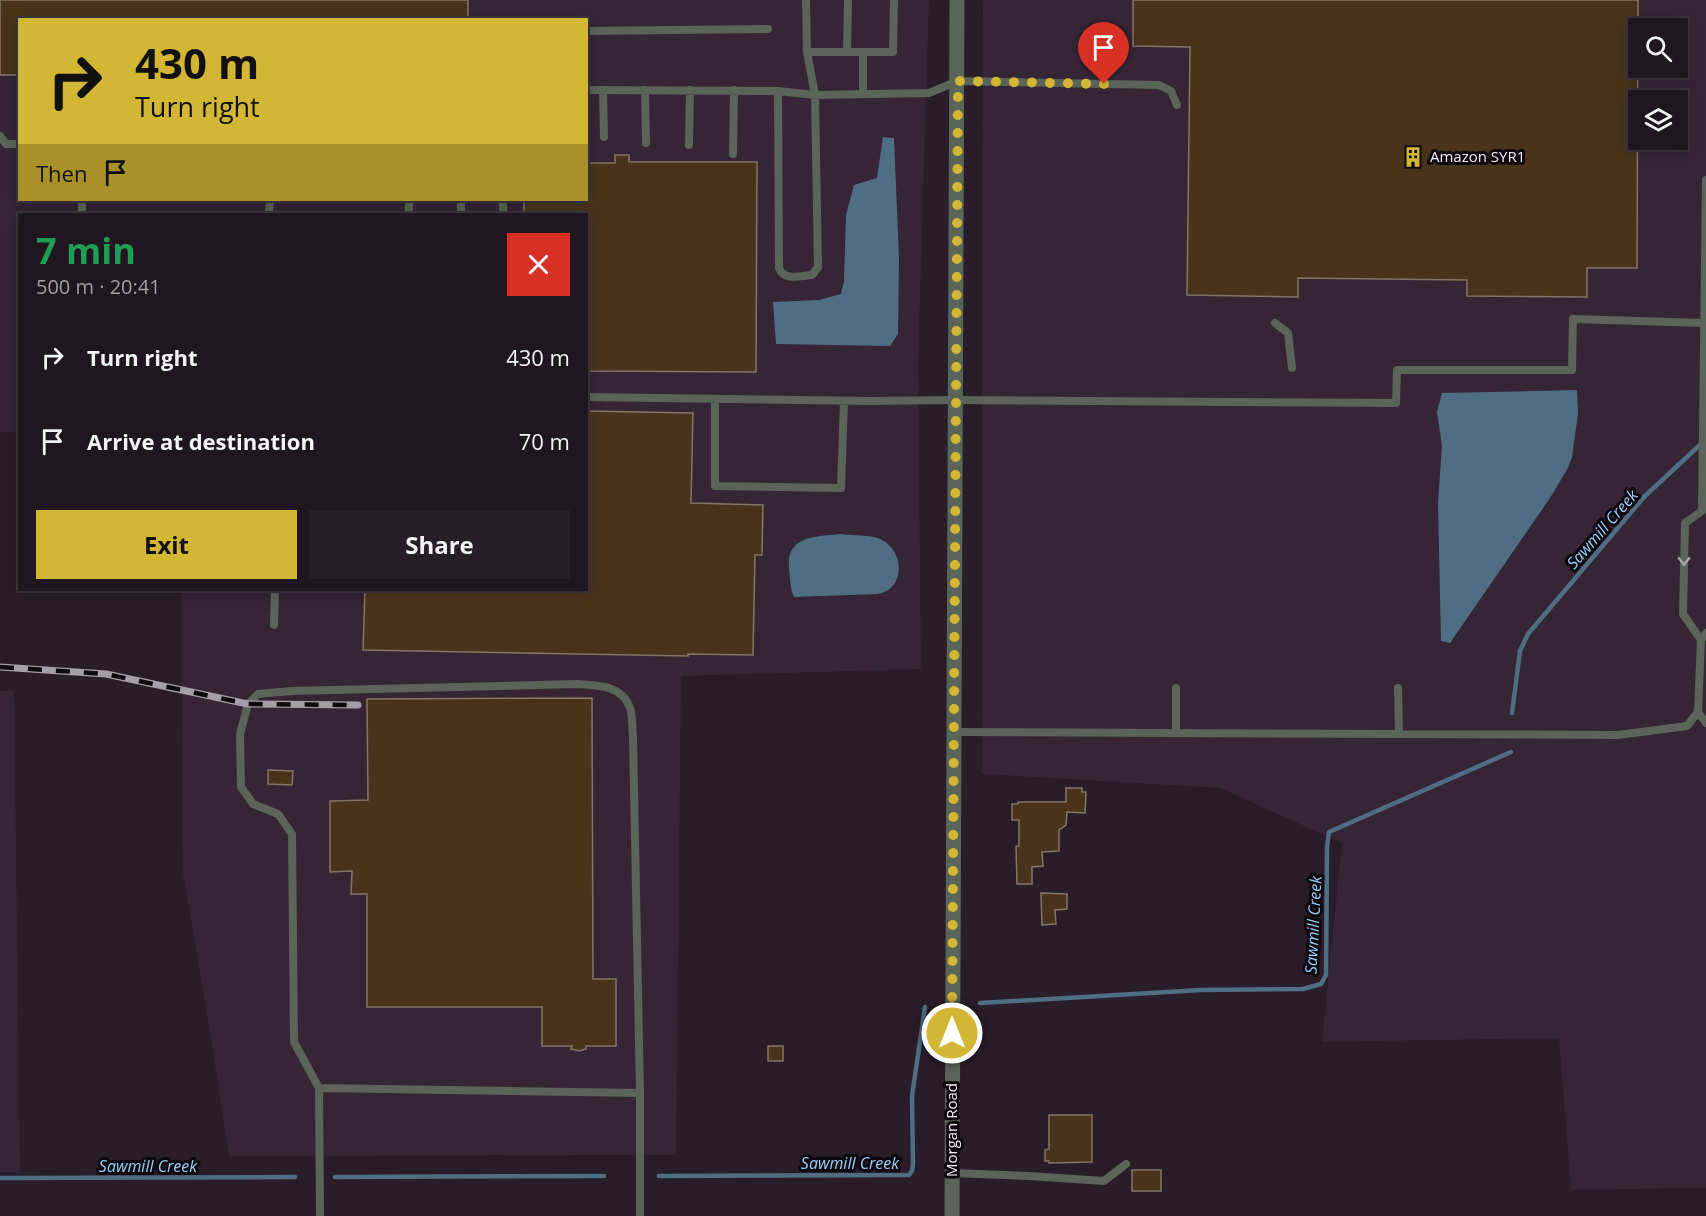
<!DOCTYPE html>
<html lang="en">
<head>
<meta charset="utf-8">
<style>
  :root { --surface:#1f161f; --page:#271f28; --text:#f1f3f6; --muted:#a19fa4; --line:#3c353d; --accent:#d4b635 }
  body { margin:0; font-family:"Open Sans",sans-serif; background:var(--page); color:var(--text); height:100vh; display:flex; flex-direction:column; font-size:22px; white-space:nowrap }
  * { box-sizing:border-box; margin:0 }
  p { font-size:20px; color:var(--muted) }
  .icon { flex:none; width:33px; height:33px; fill:none; stroke:currentColor; stroke-width:2; stroke-linecap:round; stroke-linejoin:round }
  .map { position:relative; flex:1; overflow:hidden }
  .drawer { position:absolute; left:18px; top:213px; width:570px; height:378px; display:flex; flex-direction:column; background:var(--surface); border-radius:0px; box-shadow:0 3px 15px #0003,0 0 0 2px var(--line) }
  .drawer>* { flex:none }
  .guide { position:absolute; left:18px; top:18px; width:570px; height:183px; border-radius:0px; box-shadow:0 3px 15px #0003,0 0 0 2px var(--line); background:#d4b635; color:#111; overflow:hidden }
  .fabs { position:absolute; left:1628px; top:18px; display:grid; gap:12px }
  .fabs a { display:grid; place-items:center; width:60px; height:60px; border-radius:0px; background:var(--surface); box-shadow:0 3px 15px #0003,0 0 0 2px var(--line); font-size:30px }
  .pin { position:absolute; display:grid; place-items:center; width:51px; height:51px; color:#fff; margin:-62px -26px; border-radius:50% 50% 50% 0; rotate:-45deg; box-shadow:0 0 6px #0007 }
  .pin .icon { rotate:45deg }
  .me { position:absolute; width:66px; margin:-33px; rotate:0deg; stroke-linejoin:round; filter:drop-shadow(0 0 4px #0008) }
  .turn { display:flex; align-items:center; gap:21px; height:126px; padding:0 18px; font-size:27px }
  .turn .icon { width:78px; height:78px; stroke-width:2.5 }
  .turn b { display:block; font-size:42px; line-height:51px }
  .then { display:flex; align-items:center; height:57px; padding:0 18px; background:#0003; gap:12px; font-size:22px }
  .round { display:grid; place-items:center; flex:none; width:63px; height:63px; border-radius:0px; background:var(--page) }
  .summary { display:flex; align-items:center; justify-content:space-between; height:102px; padding:0 18px }
  h1 { font-size:36px; font-weight:700; line-height:45px; color:#1e9e55 }
  .button { display:flex; gap:12px; margin-top:auto; padding:12px 18px }
  .button a { flex:1; height:69px; border-radius:0px; background:var(--accent); color:#111; font-size:24px; font-weight:700; line-height:69px; text-align:center }
  .button a+a { background:var(--page); color:var(--text) }
  ul { padding:0; list-style:none }
  li { display:flex; align-items:center; gap:18px; height:84px; padding:0 18px }
  li div { flex:1 }
  li b { display:block; font-size:22px }
  li em { font-style:normal }
  .map>svg:first-child { display:block }
  .built { fill:#352535; fill-rule:evenodd }
  .water { fill:#506e83 }
  .lines { fill:none; stroke-linecap:round; stroke-linejoin:round }
  .stream { stroke:#506e83; stroke-width:4.5 }
  .building { fill:#49341b; stroke:#837667; stroke-width:1.5 }
  .service { stroke:#5a6458; stroke-width:8 }
  .tertiary { stroke:#5a6458; stroke-width:15 }
  .rail-casing { stroke:#a79da7; stroke-width:7 }
  .rail { stroke:#0e090e; stroke-width:4.5; stroke-dasharray:14; stroke-linecap:butt }
  .oneway { stroke:#a8a9a7 }
  .route { stroke:#d4b635; stroke-width:10; stroke-dasharray:0 18 }
  .labels { text-anchor:middle; stroke-width:6; stroke-linejoin:round; paint-order:stroke }
  .poi-label { font-size:15px; fill:#f6eef6; stroke:#0e090e; text-anchor:start }
  .street-label { font-size:15px; fill:#f6eef6; stroke:#0e090e }
  .water-label { font-size:16px; font-style:italic; fill:#99d0f7; stroke:#0e090e }
</style>
</head>
<body>
<div class="map">
<svg width="1706" height="1216" viewBox="0 0 1706 1216">
  <rect width="100%" height="100%" fill="#291d29"/>
  <path class="built" d="M0,0H929L918,363L921,669L681,676L676,1155L229,1156L208,1019L183,874L181,590H586V214H20L19,432H0ZM20,20H586V200H20Z
    M983,0H1706V1188L1571,1190L1559,1038L1322,1042L1342,843L1220,788L982,774ZM1638,28H1677V68H1638ZM1638,100H1677V140H1638Z
    M0,691H14L20,1172H0Z"/>
  <path class="water" d="M883,137L894,138L899,258L898,334L890,346L776,344L773,302L819,300L841,294L844,281L846,215L854,185L877,178Z
    M1577,390L1578,414L1572,457L1568,468L1550,498L1450,643L1441,641L1438,503L1442,446L1437,412L1442,393Z
    M840,534C853,536 871,534 882,540C904,551 906,589 878,594L794,597C790,587 790,578 789,568C786,535 816,537 840,534Z"/>
  <g class="lines">
    <path class="stream" d="M1512,713L1520,651L1528,634L1644,497L1702,443
      M980,1003L1201,990L1303,989L1321,984L1326,975L1327,847L1329,832L1511,752
      M659,1176L909,1175L912,1171L913,1164L912,1096L925,1007
      M335,1177L604,1176
      M0,1178L295,1177"/>
  </g>
  <path class="building" d="M0,0H468V20H20V75H0Z
    M1133,0H1638L1637,268H1587V297L1467,296V280L1298,278V297L1187,295L1190,47L1133,46Z
    M615,155H629V162H757L756,372L586,371V214H524V200H586V163H615Z
    M586,411L693,413L691,503L763,505L762,555H755L753,655L688,654V656L363,650L365,590H586Z
    M592,698L593,979H616V1046H586V1049L579,1051L571,1049L572,1046H542V1007H367V894H351L352,871L330,872V801L368,800L367,699Z
    M268,770L293,771L292,785L268,784Z
    M1066,788H1082V792H1086L1085,813L1067,812L1066,825L1059,830V851L1042,852L1043,866L1032,867V884H1017L1016,846H1019V820H1012V804H1018V802H1066Z
    M1041,893L1067,894V909L1055,910L1056,924L1042,925Z
    M768,1046H783V1061H768Z
    M1049,1115H1092V1162L1049,1163V1161H1045V1150L1049,1149Z
    M1132,1170H1161V1191H1132Z"/>
  <g class="lines">
    <path class="service" d="M848,0L847,52H863
      M586,31L768,29
      M807,52H847
      M586,90L778,91L815,95L929,93L958,81L1159,85L1171,91L1177,105
      M603,90L604,137
      M645,90L646,143
      M778,91L779,268C784,281 800,276 812,275L818,267L815,95L807,52L806,0
      M863,93V52H893L894,0
      M0,136L6,144H20
      M689,145L690,90
      M733,154L734,90
      M503,200V214
      M82,214V200
      M269,214L270,200
      M409,214V200
      M461,214V200
      M1275,323L1288,333L1292,368
      M586,397L870,401L956,400L1396,403L1397,370H1572L1573,319L1704,323
      M715,399V486L841,488L844,401
      M1702,511L1706,180
      M274,625L275,590
      M1701,640L1683,614L1685,523L1702,511
      M1398,688L1399,734
      M1698,712L1706,723
      M954,732L1618,735L1687,726L1698,712L1701,640L1706,633
      M1176,733V688
      M319,1088L294,1042L292,834L278,814L253,804L241,787L240,734L248,704L258,694L291,691L577,684C597,685 622,685 630,708C633,717 632,728 633,737L640,1093
      M952,1173L1030,1176L1104,1181L1126,1164
      M320,1216L319,1088L640,1093V1216"/>
    <path class="tertiary" d="M952,1216L957,0"/>
    <g class="rail-casing">
      <path id="rail" d="M0,667L106,674L248,704L358,705"/>
    </g>
    <use href="#rail" class="rail"/>
  </g>
  <defs><path id="oneway-chevron" d="M-2-3.5L2.5 0L-2 3.5" fill="none" stroke-width="1.6" stroke-linecap="round" stroke-linejoin="round" transform="scale(1.5)"/></defs>
  <use class="oneway" href="#oneway-chevron" transform="translate(1684 561) rotate(91)"/>
  <g class="lines">
    <path class="route" d="M952,1033L958,81L1104,84"/>
  </g>
  <defs>
    <g id="building-bare" transform="scale(1.62)"><path d="M-4-6H4V6H1V3H-1V6H-4ZM-2.5-4.3h1.7v1.8h-1.7ZM.8-4.3h1.7v1.8H.8ZM-2.5-1h1.7V.8h-1.7ZM.8-1h1.7V.8H.8Z" fill="#d4b635" stroke="#0e090e" stroke-width="2.5" paint-order="stroke"/></g>
  </defs>
  <g fill-rule="evenodd">
    <use href="#building-bare" x="1413" y="157"/>
  </g>
  <g class="labels">
    <g class="poi-label">
      <text x="1430" y="162">Amazon SYR1</text>
    </g>
    <g class="street-label">
      <text transform="translate(952 1130) rotate(-90)" y="5">Morgan Road</text>
    </g>
    <g class="water-label">
      <text transform="translate(1602 529) rotate(-49)" y="6">Sawmill Creek</text>
      <text transform="translate(1313 925) rotate(-87)" y="6">Sawmill Creek</text>
      <text x="850" y="1169">Sawmill Creek</text>
      <text x="148" y="1172">Sawmill Creek</text>
    </g>
  </g>
</svg>
<div class="fabs">
<a><svg class="icon" aria-label="search" viewBox="0 0 24 24"><circle cx="10" cy="10" r="6"/><path d="M15 15l6 6"/></svg></a>
<a><svg class="icon" aria-label="layers" viewBox="0 0 24 24"><path d="M12 4l9 5-9 5-9-5zM3 14l9 5 9-5"/></svg></a>
</div>
<div class="pin" style="left:1104px;top:84px;background:#d93025"><svg class="icon" aria-label="arrive" viewBox="0 0 24 24"><path d="M6 21V4h12l-3 4 3 4H6"/></svg></div>
<svg class="me" style="left:952px;top:1033px" viewBox="-20 -20 40 40"><circle r="17" fill="#d4b635" stroke="#fff" stroke-width="3"/><path d="M0-11L8 9 0 5-8 9z" fill="#fff"/></svg>
<div class="guide">
<div class="turn"><svg class="icon" aria-label="right" viewBox="0 0 24 24"><path d="M7 20v-9h11M14 6l5 5-5 5"/></svg><div><b>430 m</b>Turn right</div></div>
<div class="then">Then<svg class="icon" aria-label="arrive" viewBox="0 0 24 24"><path d="M6 21V4h12l-3 4 3 4H6"/></svg></div>
</div>
<section class="drawer">
<div class="summary"><div><h1>7 min</h1><p>500 m · 20:41</p></div><a class="round" style="background:#d93025;color:#fff"><svg class="icon" aria-label="close" viewBox="0 0 24 24"><path d="M6 6l12 12M18 6L6 18"/></svg></a></div>
<ul>
<li><svg class="icon" aria-label="right" viewBox="0 0 24 24"><path d="M7 20v-9h11M14 6l5 5-5 5"/></svg><div><b>Turn right</b></div><em>430 m</em></li>
<li><svg class="icon" aria-label="arrive" viewBox="0 0 24 24"><path d="M6 21V4h12l-3 4 3 4H6"/></svg><div><b>Arrive at destination</b></div><em>70 m</em></li>
</ul>
<div class="button"><a>Exit</a><a>Share</a></div>
</section>
</div>
</body>
</html>
